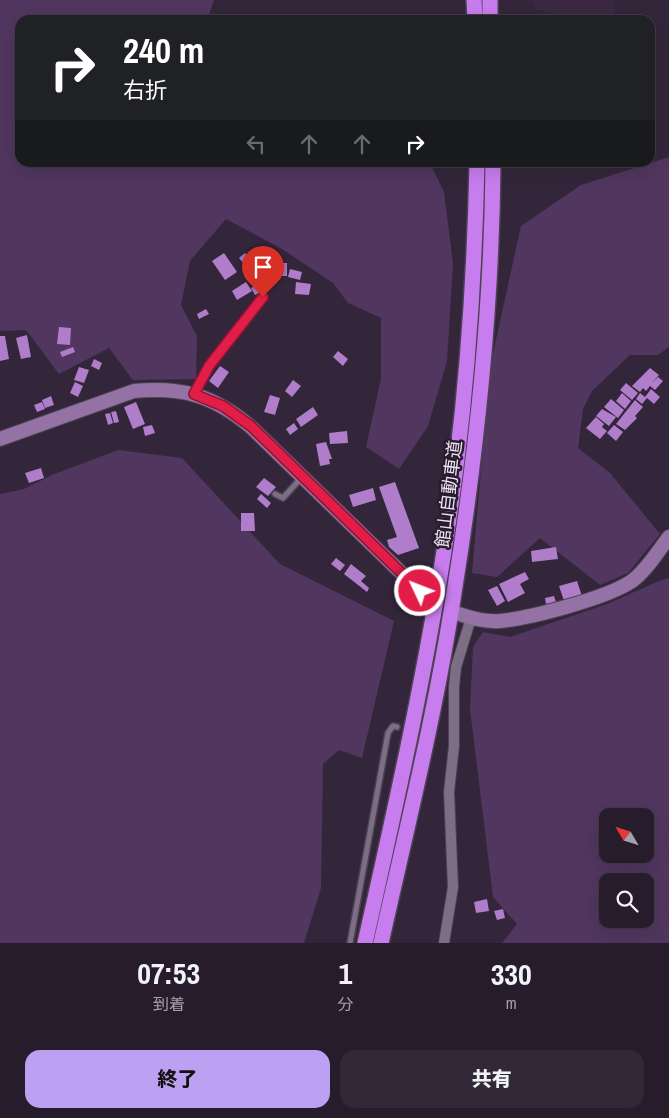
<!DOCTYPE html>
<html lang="ja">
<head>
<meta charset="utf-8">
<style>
  :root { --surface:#261c2c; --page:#322938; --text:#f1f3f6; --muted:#a4a1a9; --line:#423a48; --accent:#bca0f2 }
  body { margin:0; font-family:"Archivo Narrow","Noto Sans JP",sans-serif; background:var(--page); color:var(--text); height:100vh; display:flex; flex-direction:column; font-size:19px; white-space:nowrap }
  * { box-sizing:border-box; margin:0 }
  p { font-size:16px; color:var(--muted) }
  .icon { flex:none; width:28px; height:28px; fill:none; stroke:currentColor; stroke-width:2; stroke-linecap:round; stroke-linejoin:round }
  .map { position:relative; height:943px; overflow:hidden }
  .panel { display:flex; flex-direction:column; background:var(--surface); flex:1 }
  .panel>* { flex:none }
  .banner { position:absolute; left:15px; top:15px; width:640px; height:152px; border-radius:15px; box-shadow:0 5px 20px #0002,0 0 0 1px var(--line); background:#202124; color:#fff; overflow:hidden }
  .needle { width:32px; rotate:308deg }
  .buttons { position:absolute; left:599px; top:808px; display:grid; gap:10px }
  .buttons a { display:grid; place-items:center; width:55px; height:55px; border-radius:10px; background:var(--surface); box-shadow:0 5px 20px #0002,0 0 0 1px var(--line); font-size:25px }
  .pin { position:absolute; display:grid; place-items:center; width:42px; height:42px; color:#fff; margin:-51px -21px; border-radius:50% 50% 50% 0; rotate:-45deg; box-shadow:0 0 5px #0007 }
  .pin .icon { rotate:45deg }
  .me { position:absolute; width:55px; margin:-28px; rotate:313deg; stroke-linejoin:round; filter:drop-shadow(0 0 4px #0008) }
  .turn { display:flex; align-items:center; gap:18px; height:105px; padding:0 25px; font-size:22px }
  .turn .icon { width:65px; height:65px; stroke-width:2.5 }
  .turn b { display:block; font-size:35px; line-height:42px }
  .lanes { display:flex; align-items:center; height:48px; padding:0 25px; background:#0003; justify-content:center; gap:25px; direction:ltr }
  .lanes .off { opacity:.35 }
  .eta { display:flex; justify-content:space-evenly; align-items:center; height:85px; text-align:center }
  .eta b { font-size:30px; font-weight:800; line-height:35px }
  .cta { display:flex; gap:10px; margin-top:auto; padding:10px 25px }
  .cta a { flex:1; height:58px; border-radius:15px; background:var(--accent); color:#111; font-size:20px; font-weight:800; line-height:58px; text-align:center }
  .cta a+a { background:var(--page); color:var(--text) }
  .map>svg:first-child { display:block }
  .built { fill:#3b2944 }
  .green { fill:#51365f; fill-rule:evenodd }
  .building { fill:#af7dc9 }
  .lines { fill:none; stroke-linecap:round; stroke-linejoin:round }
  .secondary-tunnel { stroke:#4f4255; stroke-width:14; stroke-dasharray:14 7; stroke-linecap:butt }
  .lane-casing { stroke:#4d4153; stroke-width:8 }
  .street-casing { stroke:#4d4153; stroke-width:12 }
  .secondary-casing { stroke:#4d4153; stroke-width:16 }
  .highway-casing { stroke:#4d4153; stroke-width:18 }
  .lane { stroke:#7d6e86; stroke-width:5 }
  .street { stroke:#7d6e86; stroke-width:10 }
  .secondary { stroke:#9472a5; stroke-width:14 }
  .highway { stroke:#c87dee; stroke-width:15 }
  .route-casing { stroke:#92132f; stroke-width:12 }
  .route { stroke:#e11d48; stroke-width:9 }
  .labels { text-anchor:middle; stroke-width:5; stroke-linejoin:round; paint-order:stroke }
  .street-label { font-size:18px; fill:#ece4f1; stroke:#291c30 }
</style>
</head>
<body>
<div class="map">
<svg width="669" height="943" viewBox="0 0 669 943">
  <rect width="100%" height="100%" fill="#33263a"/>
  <path class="built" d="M533,0H614V10L611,16L602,20H577L535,9Z"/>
  <path class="green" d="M0,0H214L207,20H20V162L430,163L444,192L453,264L447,361L428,426L399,469L366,447L381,378V318L348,303L333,283L282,249L226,219L190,261L181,305L197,336L196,379L133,380L109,348L59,374L26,330L0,331Z
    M669,157V347L658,355H630L592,391L583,409L578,448L610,473L660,534L628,573L600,585L540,538L497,577L472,573L490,367L521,226L581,185Z
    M118,450L182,458L280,564L394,621L362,758L339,750L323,764L321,888L304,943H0V494L24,489L52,475Z
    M669,578V943H502L517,924L493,897L470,709L473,647L483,632L510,637L607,604L659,581ZM608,816H645V854H608ZM608,881H645V919H608Z"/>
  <path class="building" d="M224,253L237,272L225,280L212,261Z
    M245,253L255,265L249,270L239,258Z
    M267,263H287V276H267Z
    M290,269L302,272L300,280L288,277Z
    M246,282L252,291L237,300L232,291Z
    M296,282L311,284L309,295L295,294Z
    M258,284L262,292L255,295L251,288Z
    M206,309L209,314L199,319L197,314Z
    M59,327L71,328L70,345L57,344Z
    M27,335L31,357L21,359L16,338Z
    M0,336H5L9,359L0,361Z
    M73,347L75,352L62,357L60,352Z
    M338,351L348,359L343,366L333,357Z
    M94,359L102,363L99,370L91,366Z
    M220,366L229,372L218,388L209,381Z
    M79,367L89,370L84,383L74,380Z
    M650,368L659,375L652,383L658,377L663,381L655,390L650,386L646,391L643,388L640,392L632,386Z
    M293,380L301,386L292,397L285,391Z
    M75,382L83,386L78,397L70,393Z
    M626,383L638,393L632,400L620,390Z
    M651,389L660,397L654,404L647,398L642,404L636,399L640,393L645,397Z
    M622,393L631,401L625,409L616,401Z
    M270,395L280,398L275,415L264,412Z
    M51,396L54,405L45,408L42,400Z
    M611,399L624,410L618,418L604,407Z
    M635,400L643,407L635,416L637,418L625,430L616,424Z
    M42,402L45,409L37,412L34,405Z
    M136,402L145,424L133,429L124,407Z
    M313,407L318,415L301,427L296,419Z
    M602,409L616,417L609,426L596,416Z
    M116,411L119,422L114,423L111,412Z
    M110,413L113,423L108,425L105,414Z
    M596,417L604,424L602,427L607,431L600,439L586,428Z
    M294,423L298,429L290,435L286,429Z
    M152,425L155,433L145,436L143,427Z
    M614,425L623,432L616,441L607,433Z
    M347,431L348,443L330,444L329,433Z
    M326,442L332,459H329L330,464L320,466L316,444Z
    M41,468L44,478L29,483L25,473Z
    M264,478L276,487L268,496L256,487Z
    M395,482L419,548L398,555L389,547L387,540L397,537L379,487Z
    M373,488L376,500L353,507L349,495Z
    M261,494L271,503L267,508L257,499Z
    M241,513H254L255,531H241Z
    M556,547L558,559L532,562L531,551Z
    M336,558L345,565L340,571L331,564Z
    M351,564L366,576L361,581L369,588L367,592L344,574Z
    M525,572L529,579L520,584L525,593L508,602L499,584Z
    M577,581L582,596L564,601L559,586Z
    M497,586L505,601L497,606L488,590Z
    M554,596L556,602L546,604L545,598Z
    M487,899L489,911L476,913L474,902Z
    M503,909L505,918L497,920L494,911Z"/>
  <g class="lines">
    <path class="secondary-tunnel" d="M420,591L459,614"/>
    <g class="lane-casing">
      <path id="lane" d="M194,394L209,366L263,297
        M275,494L283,498L302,477
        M350,943L388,733L393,726L397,727"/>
    </g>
    <g class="street-casing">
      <path id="street" d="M444,943L453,887L449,792L454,746V687L456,667L471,618"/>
    </g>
    <g class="secondary-casing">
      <path id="secondary" d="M0,439L134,391C183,387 213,395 251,427L420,591
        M459,614C473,619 486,622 500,621C531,618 607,598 632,581C647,570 658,551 669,537"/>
    </g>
    <g class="highway-casing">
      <path id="highway" d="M474,0L475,20
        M490,0V20
        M365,943C401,783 437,622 457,459C469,361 475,262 477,162
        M381,943C407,827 436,711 454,593C477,451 492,307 493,162"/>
    </g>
    <use href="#lane" class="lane"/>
    <use href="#street" class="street"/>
    <use href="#secondary" class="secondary"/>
    <use href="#highway" class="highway"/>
  </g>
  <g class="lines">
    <g class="route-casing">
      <path id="route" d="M263,297L209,366L194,394L223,406L251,426L420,591"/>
    </g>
    <use href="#route" class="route"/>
  </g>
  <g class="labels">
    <g class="street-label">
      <text transform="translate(449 494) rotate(-83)" y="6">館山自動車道</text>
    </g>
  </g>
</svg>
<div class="buttons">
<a><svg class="needle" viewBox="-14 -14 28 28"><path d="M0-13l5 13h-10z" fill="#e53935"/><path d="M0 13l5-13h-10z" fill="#a4a1a9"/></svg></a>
<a><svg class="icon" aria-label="search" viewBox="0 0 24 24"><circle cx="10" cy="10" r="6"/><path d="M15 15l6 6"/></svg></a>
</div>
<div class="pin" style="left:263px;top:297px;background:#d93025"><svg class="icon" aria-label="arrive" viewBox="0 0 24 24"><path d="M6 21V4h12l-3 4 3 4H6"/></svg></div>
<svg class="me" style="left:420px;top:591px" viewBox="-20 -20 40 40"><circle r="17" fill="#e11d48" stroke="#fff" stroke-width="3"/><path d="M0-11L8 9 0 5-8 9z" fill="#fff"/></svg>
<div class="banner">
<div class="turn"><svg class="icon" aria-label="right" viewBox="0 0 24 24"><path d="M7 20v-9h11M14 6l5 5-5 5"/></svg><div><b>240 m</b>右折</div></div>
<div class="lanes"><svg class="icon off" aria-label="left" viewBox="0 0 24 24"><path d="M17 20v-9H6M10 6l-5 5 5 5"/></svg><svg class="icon off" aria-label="ahead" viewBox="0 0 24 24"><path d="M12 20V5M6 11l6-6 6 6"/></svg><svg class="icon off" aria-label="ahead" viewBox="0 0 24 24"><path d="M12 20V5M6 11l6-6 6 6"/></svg><svg class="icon" aria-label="right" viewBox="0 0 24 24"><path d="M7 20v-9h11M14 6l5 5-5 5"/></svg></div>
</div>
</div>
<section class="panel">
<div class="eta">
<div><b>07:53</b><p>到着</p></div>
<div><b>1</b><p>分</p></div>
<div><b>330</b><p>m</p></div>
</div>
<div class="cta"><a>終了</a><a>共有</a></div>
</section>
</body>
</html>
